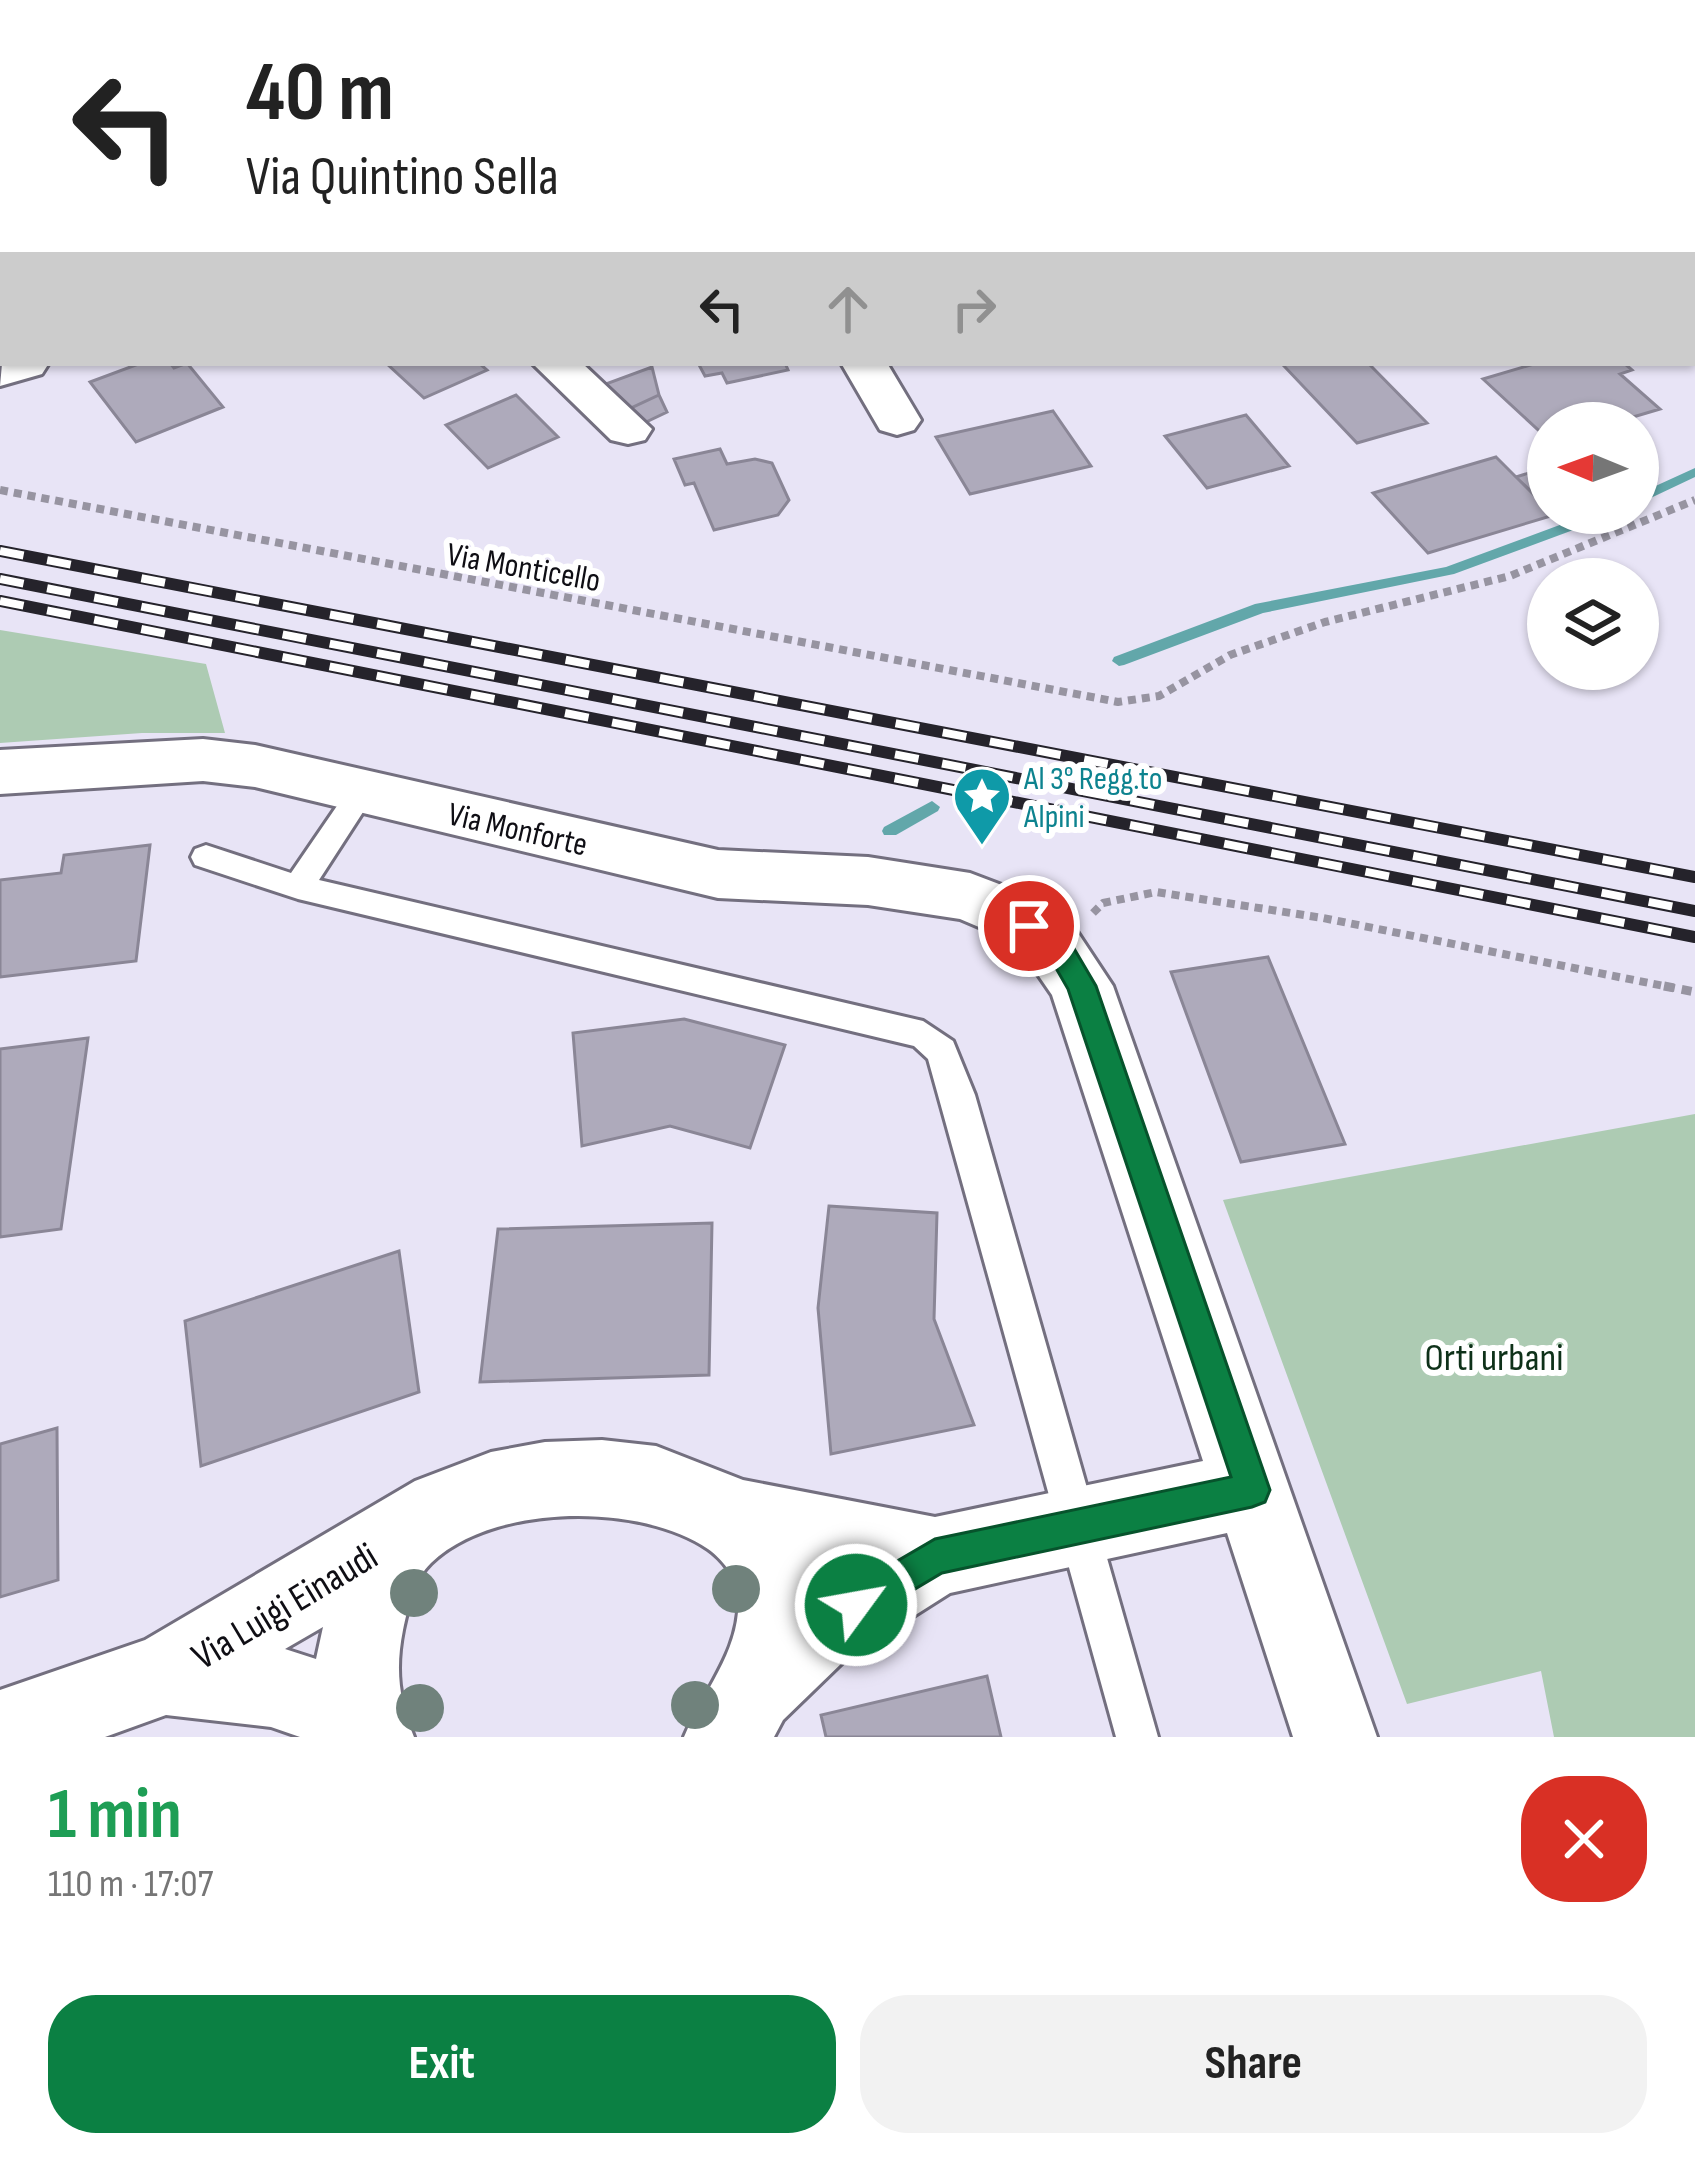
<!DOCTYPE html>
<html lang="en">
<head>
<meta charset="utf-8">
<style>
  :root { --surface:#fff; --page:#f2f2f2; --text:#222; --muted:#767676; --accent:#0b8043 }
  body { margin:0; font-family:"Sofia Sans Condensed",sans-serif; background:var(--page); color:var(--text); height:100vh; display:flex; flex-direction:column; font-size:45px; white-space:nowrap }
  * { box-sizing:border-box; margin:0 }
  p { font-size:39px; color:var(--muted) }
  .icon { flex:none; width:66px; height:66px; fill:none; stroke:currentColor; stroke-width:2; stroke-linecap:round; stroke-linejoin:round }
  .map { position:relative; height:1737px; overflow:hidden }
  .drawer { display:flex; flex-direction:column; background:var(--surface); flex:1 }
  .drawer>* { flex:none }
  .banner { position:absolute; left:0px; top:0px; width:1695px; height:366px; box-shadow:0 3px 9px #0004; background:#fff; color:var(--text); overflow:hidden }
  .needle { width:78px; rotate:271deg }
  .controls { position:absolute; left:1527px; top:402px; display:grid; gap:24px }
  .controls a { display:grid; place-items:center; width:132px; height:132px; border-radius:50%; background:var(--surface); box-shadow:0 3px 9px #0004; font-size:60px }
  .pin { position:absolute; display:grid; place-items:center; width:102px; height:102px; color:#fff; margin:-51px; border:6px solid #fff; border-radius:50%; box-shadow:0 3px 12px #0007 }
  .me { position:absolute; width:132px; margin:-66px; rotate:58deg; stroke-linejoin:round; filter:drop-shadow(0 0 9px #0008) }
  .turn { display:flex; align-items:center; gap:42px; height:252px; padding:0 48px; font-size:54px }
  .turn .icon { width:156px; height:156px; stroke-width:2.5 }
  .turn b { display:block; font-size:84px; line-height:102px }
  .lanes { display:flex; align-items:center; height:114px; padding:0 48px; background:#0003; justify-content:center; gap:60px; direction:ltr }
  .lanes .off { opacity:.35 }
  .round { display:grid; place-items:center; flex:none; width:126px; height:126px; border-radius:48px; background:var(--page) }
  .head { display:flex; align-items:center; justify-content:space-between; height:204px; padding:0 48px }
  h1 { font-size:72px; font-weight:700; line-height:90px; color:#1e9e55 }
  .action { display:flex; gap:24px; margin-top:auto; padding:24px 48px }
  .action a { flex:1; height:138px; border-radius:48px; background:var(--accent); color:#fff; font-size:48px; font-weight:700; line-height:138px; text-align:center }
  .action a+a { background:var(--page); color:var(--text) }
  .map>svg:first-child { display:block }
  .green { fill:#adcbb3 }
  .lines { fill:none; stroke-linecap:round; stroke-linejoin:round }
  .stream { fill:#62a7aa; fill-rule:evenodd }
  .building { fill:#aeaabb; stroke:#8a8696; stroke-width:3 }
  .service-casing { stroke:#736f7f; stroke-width:6 }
  .minor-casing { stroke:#736f7f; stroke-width:6 }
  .primary-casing { stroke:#736f7f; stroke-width:6 }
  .path-far1 { stroke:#9794a1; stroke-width:8; stroke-dasharray:8 6; stroke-linecap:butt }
  .path { stroke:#9794a1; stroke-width:9; stroke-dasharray:10 8; stroke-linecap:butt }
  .service { fill:#fff; fill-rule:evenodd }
  .minor { fill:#fff; fill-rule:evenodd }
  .primary { fill:#fff; fill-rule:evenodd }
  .rail-casing { stroke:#25232b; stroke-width:12 }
  .rail { stroke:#fff; stroke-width:8; stroke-dasharray:24; stroke-linecap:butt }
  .tree { fill:#70827c }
  .route { fill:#0b8043; stroke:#07532c; stroke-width:3 }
  .labels { text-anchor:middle; stroke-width:12; stroke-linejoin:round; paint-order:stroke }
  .street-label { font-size:33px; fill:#0f0e14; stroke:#fff }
  .culture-label { font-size:33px; fill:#0d838f; stroke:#fff; text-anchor:start }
  .near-park-label { font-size:39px; fill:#0e3119; stroke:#fff }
  .near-street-label { font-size:39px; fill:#0f0e14; stroke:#fff }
</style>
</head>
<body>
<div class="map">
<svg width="1695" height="1737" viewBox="0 0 1695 1737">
  <rect width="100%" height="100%" fill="#e8e4f6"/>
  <path class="green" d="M0,630L206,664L225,733H142L0,743Z
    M1695,1114V1737H1554L1541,1671L1407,1704L1223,1200Z"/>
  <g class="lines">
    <path class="stream" d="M1695,468V477L1638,504V494Z
      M1592,513H1613L1611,516L1454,574L1263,613L1124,665L1119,666L1112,661L1114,657L1255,604L1446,567Z
      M932,801L940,807L938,811L896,835H884L882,831L884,827Z"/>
  </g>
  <path class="building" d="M141,363H170L174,368L187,363L223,407L136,442L90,382Z
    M386,363H479L487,370L424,398Z
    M698,363H785L788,370L727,383L722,373L705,376Z
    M1292,363H1368L1427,423L1357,443L1283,365Z
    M1537,363H1624L1632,370L1620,374L1660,409L1613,423H1548V439L1483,379Z
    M652,367L659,395L629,409L603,385Z
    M516,395L558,437L488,468L446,425Z
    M659,395L667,412L644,423L629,409Z
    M1053,411L1091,466L970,494L936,437Z
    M1246,415L1289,466L1207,488L1165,436Z
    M720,449L727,464L755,459L772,463L789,500L778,515L714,530L694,483L685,485L674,459Z
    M1496,457L1554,515L1428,553L1373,493Z
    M1548,467V500L1542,502L1516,477Z
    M150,845L136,961L0,977V880L61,873L64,855Z
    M1268,957L1345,1144L1241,1162L1171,972Z
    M684,1019L785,1045L750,1148L670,1126L582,1146L573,1033Z
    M88,1038L61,1229L0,1237V1049Z
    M829,1206L937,1213L934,1319L974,1425L831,1454L818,1308Z
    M712,1223L709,1375L480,1382L498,1229Z
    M399,1251L419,1392L201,1466L185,1321Z
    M57,1428L58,1580L0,1597V1444Z
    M987,1676L1001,1737H826L821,1715Z"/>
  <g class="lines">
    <g class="service-casing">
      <path id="service" d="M362,781L372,784L376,792L319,880L923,1021L953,1041L975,1095L1158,1737H1116L928,1059L914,1046L298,899L195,865L191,857L195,849L206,845L291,873L352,784Z"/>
    </g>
    <g class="minor-casing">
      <path id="minor" d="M381,0H417L418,3H382Z
        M532,363H582L652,429L645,440L628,444L611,440Z
        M841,363H887L921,420L914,430L897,435L880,430Z
        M203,739L255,745L718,850L868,857L970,873L1036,898L1074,927L1113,986L1377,1737H1293L1227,1533L950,1593L846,1659L783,1720L774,1737H684C704,1689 743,1648 738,1593C737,1577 721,1558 708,1549C641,1503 493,1503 431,1563C414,1579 408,1607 403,1630C395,1670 399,1700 414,1737H300L271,1727L166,1715L105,1737H0V1690L145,1640L415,1481L491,1452L545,1442L602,1440L656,1446L743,1480L935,1517L1203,1461L1052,995L1030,963L993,933L960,919L868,905L718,898L255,787L203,781L0,794V750ZM813,1572L830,1576L817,1584ZM323,1627L316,1659L285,1649Z"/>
    </g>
    <g class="primary-casing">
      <path id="primary" d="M981,0H1027L979,3Z
        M0,263H3V291H0Z
        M3,353V363H49L42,374L0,386Z"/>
    </g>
    <path class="path-far1" d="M0,490L1118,702L1159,696L1230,655L1325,622L1510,576L1695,500
      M1093,913L1103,903L1156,892L1323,918L1679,989"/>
    <path class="path" d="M1664,986L1695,992"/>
    <use href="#service" class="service"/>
    <use href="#minor" class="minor"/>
    <use href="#primary" class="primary"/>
    <g class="rail-casing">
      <path id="rail" d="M0,551L1695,877
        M0,579L1695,911
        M0,601L1695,937"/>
    </g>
    <use href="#rail" class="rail"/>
  </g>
  <g class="tree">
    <circle cx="736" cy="1589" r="24"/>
    <circle cx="414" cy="1593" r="24"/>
    <circle cx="695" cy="1705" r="24"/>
    <circle cx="420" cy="1708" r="24"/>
  </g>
  <path class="route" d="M1029,914L1069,940L1096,986L1270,1490L1265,1502L1252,1507L942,1573L856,1624L844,1618L838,1605L844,1592L935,1539L1231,1477L1068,989L1049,956L1015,926L1019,918Z"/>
  <defs>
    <g id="sight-pin" transform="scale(3)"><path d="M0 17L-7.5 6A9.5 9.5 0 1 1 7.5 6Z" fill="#0f9aa8" stroke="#fff"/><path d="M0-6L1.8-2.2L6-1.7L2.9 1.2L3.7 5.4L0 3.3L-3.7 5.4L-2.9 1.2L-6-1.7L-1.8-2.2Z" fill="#fff"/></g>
  </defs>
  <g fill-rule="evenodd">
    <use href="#sight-pin" x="982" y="796"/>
  </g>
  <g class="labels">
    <g class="street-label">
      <text transform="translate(524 566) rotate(10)" y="12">Via Monticello</text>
      <text transform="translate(518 828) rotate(13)" y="12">Via Monforte</text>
    </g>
    <g class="culture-label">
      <text x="1024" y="789">Al 3° Regg.to<tspan x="1024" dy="38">Alpini</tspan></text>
    </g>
    <g class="near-park-label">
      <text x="1494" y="1370">Orti urbani</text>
    </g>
    <g class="near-street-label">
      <text transform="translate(284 1605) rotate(-31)" y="14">Via Luigi Einaudi</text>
    </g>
  </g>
</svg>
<div class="controls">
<a><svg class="needle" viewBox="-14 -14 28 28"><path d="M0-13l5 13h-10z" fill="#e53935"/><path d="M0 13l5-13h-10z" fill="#767676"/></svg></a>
<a><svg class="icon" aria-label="layers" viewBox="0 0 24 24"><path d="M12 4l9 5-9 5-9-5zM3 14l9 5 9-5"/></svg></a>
</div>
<div class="pin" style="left:1029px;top:926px;background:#d93025"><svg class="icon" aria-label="arrive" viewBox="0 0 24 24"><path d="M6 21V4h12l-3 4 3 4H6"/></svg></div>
<svg class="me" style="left:856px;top:1605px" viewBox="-20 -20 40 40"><circle r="17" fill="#0b8043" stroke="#fff" stroke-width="3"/><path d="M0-11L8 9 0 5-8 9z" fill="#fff"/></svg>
<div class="banner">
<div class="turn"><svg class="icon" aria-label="left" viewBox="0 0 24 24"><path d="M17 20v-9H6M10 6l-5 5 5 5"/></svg><div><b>40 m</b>Via Quintino Sella</div></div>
<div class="lanes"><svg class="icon" aria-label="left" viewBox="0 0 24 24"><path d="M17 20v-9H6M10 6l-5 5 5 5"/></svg><svg class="icon off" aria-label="ahead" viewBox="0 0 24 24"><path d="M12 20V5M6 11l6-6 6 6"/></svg><svg class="icon off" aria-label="right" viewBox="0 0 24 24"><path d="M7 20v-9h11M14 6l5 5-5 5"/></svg></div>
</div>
</div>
<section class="drawer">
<div class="head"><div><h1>1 min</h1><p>110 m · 17:07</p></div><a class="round" style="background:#d93025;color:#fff"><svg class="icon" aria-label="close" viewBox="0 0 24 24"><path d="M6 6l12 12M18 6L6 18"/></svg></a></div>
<div class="action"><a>Exit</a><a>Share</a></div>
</section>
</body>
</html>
